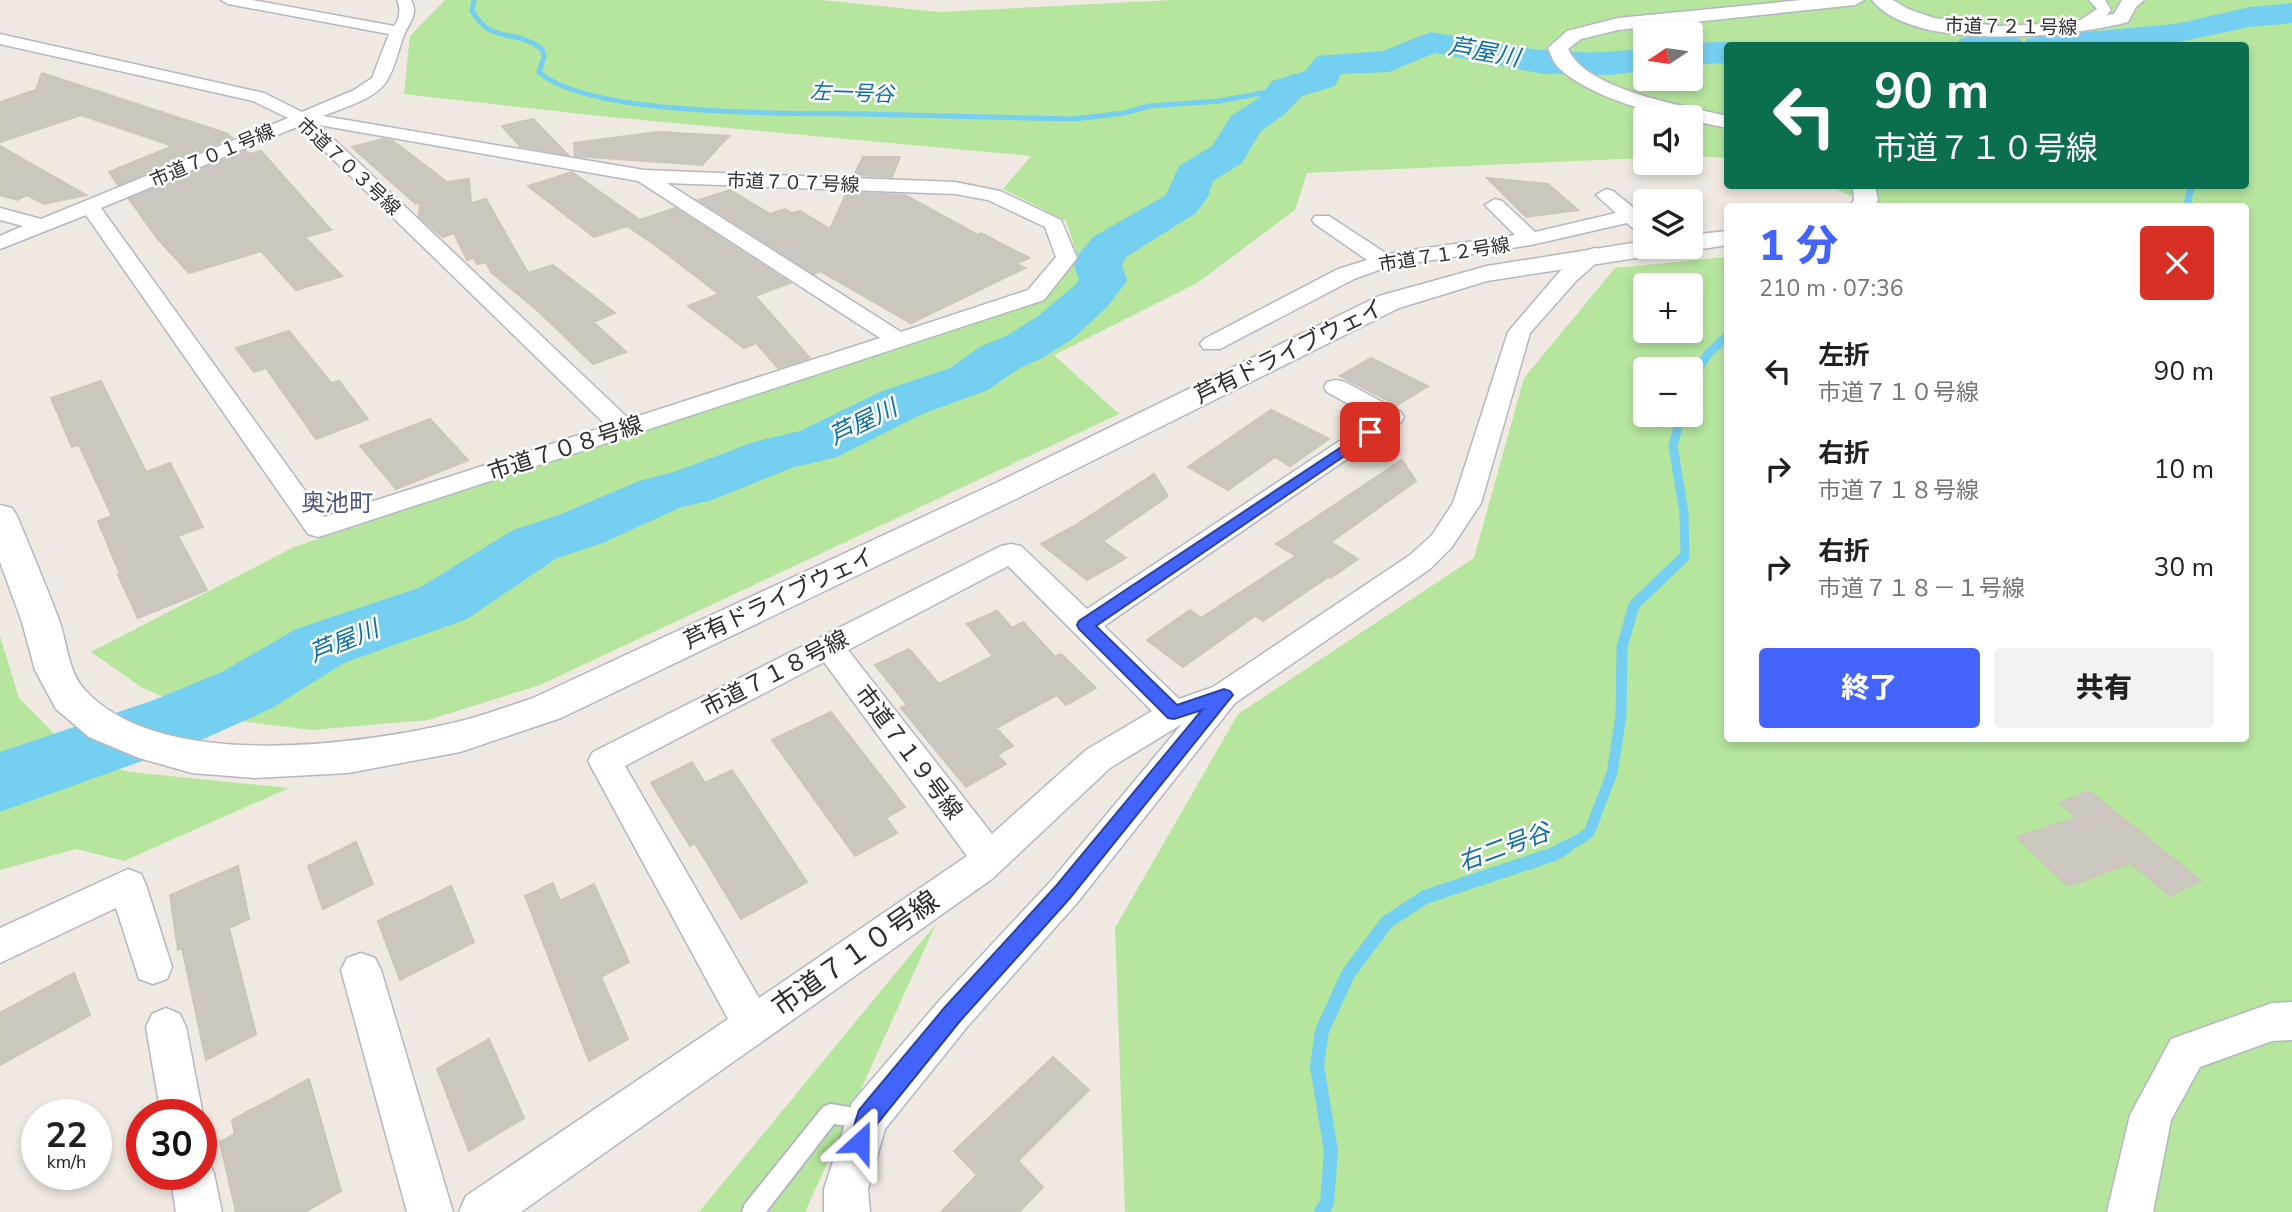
<!DOCTYPE html>
<html lang="ja">
<head>
<meta charset="utf-8">
<style>
  :root { --surface:#fff; --page:#f2f2f2; --text:#202124; --muted:#757577; --accent:#4264fb }
  body { margin:0; font-family:"Nunito Sans","Noto Sans JP",sans-serif; background:var(--page); color:var(--text); height:100vh; display:flex; flex-direction:column; font-size:26px; white-space:nowrap }
  * { box-sizing:border-box; margin:0 }
  p { font-size:23px; color:var(--muted) }
  .icon { flex:none; width:38px; height:38px; fill:none; stroke:currentColor; stroke-width:2; stroke-linecap:round; stroke-linejoin:round }
  .map { position:relative; flex:1; overflow:hidden }
  .side { position:absolute; left:1724px; top:203px; width:525px; height:539px; display:flex; flex-direction:column; background:var(--surface); border-radius:7px; box-shadow:0 4px 10px #0003 }
  .side>* { flex:none }
  .guide { position:absolute; left:1724px; top:42px; width:525px; height:147px; border-radius:7px; box-shadow:0 4px 10px #0003; background:#0b6e4f; color:#fff; overflow:hidden }
  .needle { width:46px; rotate:257deg }
  .controls { position:absolute; left:1633px; top:21px; display:grid; gap:14px }
  .controls a { display:grid; place-items:center; width:70px; height:70px; border-radius:7px; background:var(--surface); box-shadow:0 4px 10px #0003; font-size:35px }
  .speed { position:absolute; left:21px; top:1099px; display:flex; gap:14px; font-size:35px; font-weight:700; text-align:center }
  .speed>* { display:grid; place-content:center; width:91px; height:91px; border-radius:50%; background:var(--surface); box-shadow:0 4px 10px #0003; line-height:1 }
  .speed small { font-size:18px; font-weight:400 }
  .speed .limit { border:10px solid #d22; background:#fff; color:#111 }
  .pin { position:absolute; display:grid; place-items:center; width:60px; height:60px; color:#fff; margin:-30px; border-radius:14px; box-shadow:0 4px 10px #0006 }
  .me { position:absolute; width:77px; margin:-38px; rotate:24deg; stroke-linejoin:round; filter:drop-shadow(0 0 5px #0008) }
  .turn { display:flex; align-items:center; gap:24px; height:147px; padding:0 35px; font-size:32px }
  .turn .icon { width:91px; height:91px; stroke-width:2.5 }
  .turn b { display:block; font-size:49px; line-height:60px }
  .round { display:grid; place-items:center; flex:none; width:74px; height:74px; border-radius:7px; background:var(--page) }
  .overview { display:flex; align-items:center; justify-content:space-between; height:119px; padding:0 35px }
  h1 { font-size:42px; font-weight:800; line-height:52px; color:var(--accent) }
  .cta { display:flex; gap:14px; margin-top:auto; padding:14px 35px }
  .cta a { flex:1; height:80px; border-radius:7px; background:var(--accent); color:#fff; font-size:28px; font-weight:800; line-height:80px; text-align:center }
  .cta a+a { background:var(--page); color:var(--text) }
  ul { padding:0; list-style:none }
  li { display:flex; align-items:center; gap:21px; height:98px; padding:0 35px }
  li div { flex:1 }
  li b { display:block; font-size:26px }
  li em { font-style:normal }
  .map>svg:first-child { display:block }
  .green { fill:#b6e59e; fill-rule:evenodd }
  .lines { fill:none; stroke-linecap:round; stroke-linejoin:round }
  .stream-far4 { stroke:#75cff0; stroke-width:5 }
  .stream-far3 { stroke:#75cff0; stroke-width:7 }
  .stream-far2 { stroke:#75cff0; stroke-width:9 }
  .stream-far1 { stroke:#75cff0; stroke-width:11 }
  .stream { stroke:#75cff0; stroke-width:14 }
  .river { fill:#75cff0; fill-rule:evenodd }
  .building { fill:#cbc7bf; stroke:#cbc5ba; stroke-width:2 }
  .service-casing { stroke:#b4b7c1; stroke-width:4 }
  .minor-casing { stroke:#b4b7c1; stroke-width:3 }
  .tertiary-casing { stroke:#b4b7c1; stroke-width:3 }
  .service { fill:#fff; fill-rule:evenodd }
  .minor { fill:#fff; fill-rule:evenodd }
  .tertiary { fill:#fff; fill-rule:evenodd }
  .route { fill:#4264fb; stroke:#2b41a3; stroke-width:2 }
  .labels { text-anchor:middle; stroke-width:5; stroke-linejoin:round; paint-order:stroke }
  .far-street-label { font-size:19px; fill:#2e2e2e; stroke:#fff }
  .far-water-label { font-size:21px; font-style:italic; fill:#0d6fa3; stroke:#fff }
  .street-label { font-size:23px; fill:#2e2e2e; stroke:#fff }
  .water-label { font-size:24px; font-style:italic; fill:#0d6fa3; stroke:#fff }
  .neighbourhood-label { font-size:24px; fill:#4d5680; stroke:#fff }
  .near-street-label { font-size:28px; fill:#2e2e2e; stroke:#fff }
</style>
</head>
<body>
<div class="map">
<svg width="2292" height="1212" viewBox="0 0 2292 1212">
  <rect width="100%" height="100%" fill="#efe9e1"/>
  <path class="green" d="M445,0H822L939,12L1173,0H2292V1212H1125L1115,928L1238,714L1474,558L1524,378L1615,268L1727,257V738H2245V206H1872L1830,186H2245V46H1727V158L1691,156L1690,117H1645V158L1307,173L1295,210L1197,283L1054,355L1119,414L540,685L428,720L312,730L209,717L141,687L91,652L294,547L1048,296L1078,257L1066,221L1003,189L1031,156L609,117L404,94L410,36ZM1645,33H1690V79H1645ZM1645,285H1690V331H1645ZM1645,369H1690V415H1645Z
    M0,636L19,698L80,760L130,772L289,788L124,861L76,849L0,870Z
    M936,924L805,1212H699Z"/>
  <g class="lines">
    <path class="stream-far4" d="M474,0L472,11C492,45 515,28 542,49L544,57L539,72C589,117 790,113 862,114C932,116 1003,117 1074,119L1124,113L1149,106L1219,101L1285,89"/>
    <path class="stream-far3" d="M2187,206L2191,186"/>
    <path class="stream-far2" d="M1690,381L1708,354L1727,336
      M1681,415L1673,446L1684,513L1685,556L1682,559"/>
    <path class="stream-far1" d="M1563,849L1589,833L1612,773L1621,716L1622,647L1634,605L1684,557"/>
    <path class="stream" d="M1321,1212L1327,1203L1331,1151L1317,1066L1322,1031L1348,974L1387,922L1425,897L1554,854L1566,847"/>
    <path class="river" d="M2292,3V23L2250,27L2160,46H1955L1960,39C1979,34 2001,34 2020,39L2024,43L2027,39L2039,36L2175,24L2250,7Z
      M1431,32C1505,45 1569,60 1645,48V70L1613,75L1544,74L1435,53L1389,72L1341,74L1335,86L1302,96L1285,114L1261,131L1242,163L1213,181L1208,197L1196,213L1126,257L1122,265L1127,281L1108,306L1074,338L1044,357L1018,369L988,390L920,415L837,457L791,468L712,500L679,508L603,543L557,558L467,619L344,663L272,708L206,738L0,812V752L154,700L222,672L296,629L421,587L513,530L559,515L639,481L674,472L754,442L800,431L882,391L950,368L980,347L1008,335L1038,316L1074,286L1079,280L1074,265L1078,255L1093,237L1166,195L1179,166L1212,146L1231,116L1259,98L1272,81L1305,71L1317,56L1383,51Z
      M1727,42L1739,46H1727V63L1690,65V43Z"/>
  </g>
  <path class="building" d="M42,73L228,134L232,138L118,185L109,172L173,146L81,115L0,142V102L36,90Z
    M533,119L568,155L520,146L502,126Z
    M657,132L729,136L702,165L575,156L574,143Z
    M383,139L393,141L447,182L469,179L471,203L486,199L528,273L553,265L615,313L593,322L626,352L593,364L536,309L491,272L486,262L477,264L474,258L467,260L454,233L443,237L419,217L420,202L416,204L352,147Z
    M0,146L86,195L44,204L27,195L17,200L0,195Z
    M246,151L250,154L261,151L331,230L305,237L342,276L296,290L261,251L189,273L157,238L129,199Z
    M863,157H900L892,177L854,175Z
    M572,172L640,220L675,208L790,283L755,296L810,358L778,368L756,343L744,348L688,306L719,294L655,245L627,226L594,237L528,186Z
    M1487,178L1548,184L1578,210L1526,217Z
    M730,190L770,214L785,209L792,213L800,211L830,229L847,192L905,195L978,235L981,233L1029,258L1016,264L1025,268L911,323L820,271L814,274L699,200Z
    M289,331L331,383L339,381L368,419L316,439L266,368L254,372L236,348Z
    M1371,358L1428,386L1397,405L1340,376Z
    M101,381L146,472L170,463L203,527L178,536L207,590L138,618L118,575L120,574L98,521L112,516L79,445L72,447L51,398Z
    M1271,410L1329,439L1290,466L1275,457L1228,490L1188,467Z
    M430,419L468,460L396,489L360,446Z
    M1402,460L1416,481L1331,542L1358,559L1330,578L1328,577L1263,621L1255,616L1183,667L1147,640L1190,610L1201,618L1296,556L1276,544Z
    M1154,474L1168,496L1103,541L1126,558L1087,580L1041,544L1076,525Z
    M997,611L1012,628L1023,622L1055,657L1061,654L1096,688L1066,705L1057,695L996,728L1013,746L997,755L1006,764L966,787L901,708L907,705L875,665L909,649L939,684L993,656L967,624Z
    M831,712L905,807L886,818L897,833L855,856L772,740Z
    M692,762L705,783L732,770L807,882L741,919L695,843L690,846L651,783Z
    M2089,791L2201,881L2170,896L2131,863L2068,886L2017,837L2077,818L2060,803Z
    M356,842L373,884L323,909L308,866Z
    M238,866L249,919L229,928L256,1034L206,1060L182,948L178,950L170,895Z
    M553,883L560,901L594,884L629,962L601,977L628,1039L589,1061L525,896Z
    M451,886L474,942L400,980L378,921Z
    M74,973L90,1015L0,1065V1013Z
    M489,1039L524,1118L469,1151L437,1069Z
    M1053,1057L1089,1090L1018,1161L1043,1187L1019,1212H941L977,1175L954,1151Z
    M309,1079L341,1191L305,1212H236L220,1142L235,1134L232,1120Z"/>
  <g class="lines">
    <g class="service-casing">
      <path id="service" d="M830,1104L873,1111L876,1118L873,1125L866,1128L834,1124L766,1212H742L745,1204L823,1107Z"/>
    </g>
    <g class="minor-casing">
      <path id="minor" d="M221,0H252L394,26C400,19 401,8 397,0H411C419,14 409,23 404,35C398,50 395,69 386,82C374,100 342,108 323,116L644,170L955,182L1000,191L1061,220L1077,258L1044,300L328,534L318,537L308,534L86,215L0,249V236L23,226L0,220V208L41,219L288,118L253,101L0,44V34L264,93L302,112L354,90L372,78L389,34L228,4ZM319,125L638,181L880,338L629,419ZM299,126L607,426L324,517L101,208ZM667,183L955,194L988,200L1045,227L1056,257L1028,290L901,332Z
        M2089,0H2105L2111,10C2102,21 2088,34 2073,31L2070,28L2073,25L2097,9Z
        M1606,189L1613,191L1635,209L1645,207V235L1638,233L1627,223L1531,245L1387,267L1354,279L1220,349H1204L1200,344L1204,339L1338,269L1367,260L1315,224L1312,220L1315,216H1329L1387,254L1515,235L1485,205L1495,199L1502,201L1535,232L1616,213L1596,195Z
        M1595,248L1602,250L1605,254L1602,258L1576,281L1530,333L1481,503L1452,547L1430,569L1235,703L1077,903L967,1027L885,1129L868,1189L870,1212H824V1189L852,1103L939,1001L1051,881L1182,724L1110,768L992,879L521,1212H459L466,1196L728,1019L588,761L593,752L1001,546L1011,544L1021,546L1087,609L1374,418L1327,392L1324,387L1327,382L1336,380L1345,382L1401,412L1404,417L1401,422L1104,626L1179,699L1213,687L1410,555L1432,535L1453,503L1508,332L1560,271L1588,250ZM1008,566L1152,711L1086,750L992,834L848,650ZM824,662L967,856L759,998L625,766Z
        M128,869L141,874L146,885L172,967L167,979L153,984L139,979L116,908L0,963V928Z
        M361,953L375,958L381,970L453,1212H407L341,970L347,958Z
        M2292,1002V1040L2272,1041L2200,1067L2171,1120L2153,1212H2107L2130,1115L2171,1039L2272,1003Z
        M166,1008L180,1014L186,1027L203,1115L201,1120V1115H161L146,1027L152,1014Z
        M201,1156L208,1158L214,1174L222,1212H176L170,1174H201Z"/>
    </g>
    <g class="tertiary-casing">
      <path id="tertiary" d="M1802,0H1864L1855,5L1618,30L1581,39L1568,49C1587,91 1686,106 1727,116V128L1690,120V117C1655,117 1583,93 1558,67C1553,62 1551,55 1548,48L1567,31L1618,18Z
        M1872,0H1893L1908,9L1934,18L1998,26L2067,23L2114,14L2122,0H2144L2136,7L2128,22C2071,37 1914,53 1872,0Z
        M1853,186H1875L1878,200L1874,206H1850L1854,200Z
        M1727,231V245L1690,251L1680,247H1690V235Z
        M1645,241V247H1669L1665,252L1656,255L1487,281L1399,308L1022,496L561,718L460,752L348,773L255,778L192,773L139,758L89,737L56,709L35,670L22,622L0,562V505L12,508L17,516C31,550 46,585 59,620C67,642 68,671 84,689C159,773 360,745 457,722C483,716 508,706 533,698L998,482L1379,296L1487,266Z"/>
    </g>
    <use href="#service" class="service"/>
    <use href="#minor" class="minor"/>
    <use href="#tertiary" class="tertiary"/>
  </g>
  <path class="route" d="M1370,428L1375,429V435L1096,626L1177,705L1224,689L1230,691L1233,695L1070,898L960,1021L877,1124L868,1150L860,1153L852,1150L849,1142L859,1110L945,1007L1056,886L1202,710L1174,719L1168,718L1079,629L1077,625L1079,621Z"/>
  <g class="labels">
    <g class="far-street-label">
      <text transform="translate(2011 26) rotate(1)" y="7">市道７２１号線</text>
      <text transform="translate(212 155) rotate(-23)" y="7">市道７０１号線</text>
      <text transform="translate(349 166) rotate(43)" y="7">市道７０３号線</text>
      <text transform="translate(793 182) rotate(2)" y="7">市道７０７号線</text>
      <text transform="translate(1444 254) rotate(-9)" y="7">市道７１２号線</text>
    </g>
    <g class="far-water-label">
      <text transform="translate(852 93) rotate(2)" y="7">左一号谷</text>
    </g>
    <g class="street-label">
      <text transform="translate(1289 351) rotate(-26)" y="8">芦有ドライブウェイ</text>
      <text transform="translate(565 448) rotate(-18)" y="8">市道７０８号線</text>
      <text transform="translate(779 598) rotate(-25)" y="8">芦有ドライブウェイ</text>
      <text transform="translate(775 673) rotate(-27)" y="8">市道７１８号線</text>
      <text transform="translate(909 752) rotate(53)" y="8">市道７１９号線</text>
    </g>
    <g class="water-label">
      <text transform="translate(1484 52) rotate(10)" y="8">芦屋川</text>
      <text transform="translate(863 422) rotate(-26)" y="8">芦屋川</text>
      <text transform="translate(344 641) rotate(-22)" y="8">芦屋川</text>
      <text transform="translate(1504 847) rotate(-20)" y="8">右二号谷</text>
    </g>
    <g class="neighbourhood-label">
      <text x="337" y="511">奥池町</text>
    </g>
    <g class="near-street-label">
      <text transform="translate(855 953) rotate(-35)" y="10">市道７１０号線</text>
    </g>
  </g>
</svg>
<div class="controls">
<a><svg class="needle" viewBox="-14 -14 28 28"><path d="M0-13l5 13h-10z" fill="#e53935"/><path d="M0 13l5-13h-10z" fill="#757577"/></svg></a>
<a><svg class="icon" aria-label="sound" viewBox="0 0 24 24"><path d="M4 9h4l5-4v14l-5-4H4zM17 9q2 3 0 6"/></svg></a>
<a><svg class="icon" aria-label="layers" viewBox="0 0 24 24"><path d="M12 4l9 5-9 5-9-5zM3 14l9 5 9-5"/></svg></a>
<a>+</a>
<a>−</a>
</div>
<div class="speed"><div>22<small>km/h</small></div><div class="limit">30</div></div>
<div class="pin" style="left:1370px;top:432px;background:#d93025"><svg class="icon" aria-label="arrive" viewBox="0 0 24 24"><path d="M6 21V4h12l-3 4 3 4H6"/></svg></div>
<svg class="me" style="left:860px;top:1142px" viewBox="-20 -20 40 40"><path d="M0-17L14 15 0 8-14 15z" fill="#4264fb" stroke="#fff" stroke-width="4"/></svg>
<div class="guide">
<div class="turn"><svg class="icon" aria-label="left" viewBox="0 0 24 24"><path d="M17 20v-9H6M10 6l-5 5 5 5"/></svg><div><b>90 m</b>市道７１０号線</div></div>
</div>
<section class="side">
<div class="overview"><div><h1>1 分</h1><p>210 m · 07:36</p></div><a class="round" style="background:#d93025;color:#fff"><svg class="icon" aria-label="close" viewBox="0 0 24 24"><path d="M6 6l12 12M18 6L6 18"/></svg></a></div>
<ul>
<li><svg class="icon" aria-label="left" viewBox="0 0 24 24"><path d="M17 20v-9H6M10 6l-5 5 5 5"/></svg><div><b>左折</b><p>市道７１０号線</p></div><em>90 m</em></li>
<li><svg class="icon" aria-label="right" viewBox="0 0 24 24"><path d="M7 20v-9h11M14 6l5 5-5 5"/></svg><div><b>右折</b><p>市道７１８号線</p></div><em>10 m</em></li>
<li><svg class="icon" aria-label="right" viewBox="0 0 24 24"><path d="M7 20v-9h11M14 6l5 5-5 5"/></svg><div><b>右折</b><p>市道７１８－１号線</p></div><em>30 m</em></li>
</ul>
<div class="cta"><a>終了</a><a>共有</a></div>
</section>
</div>
</body>
</html>
